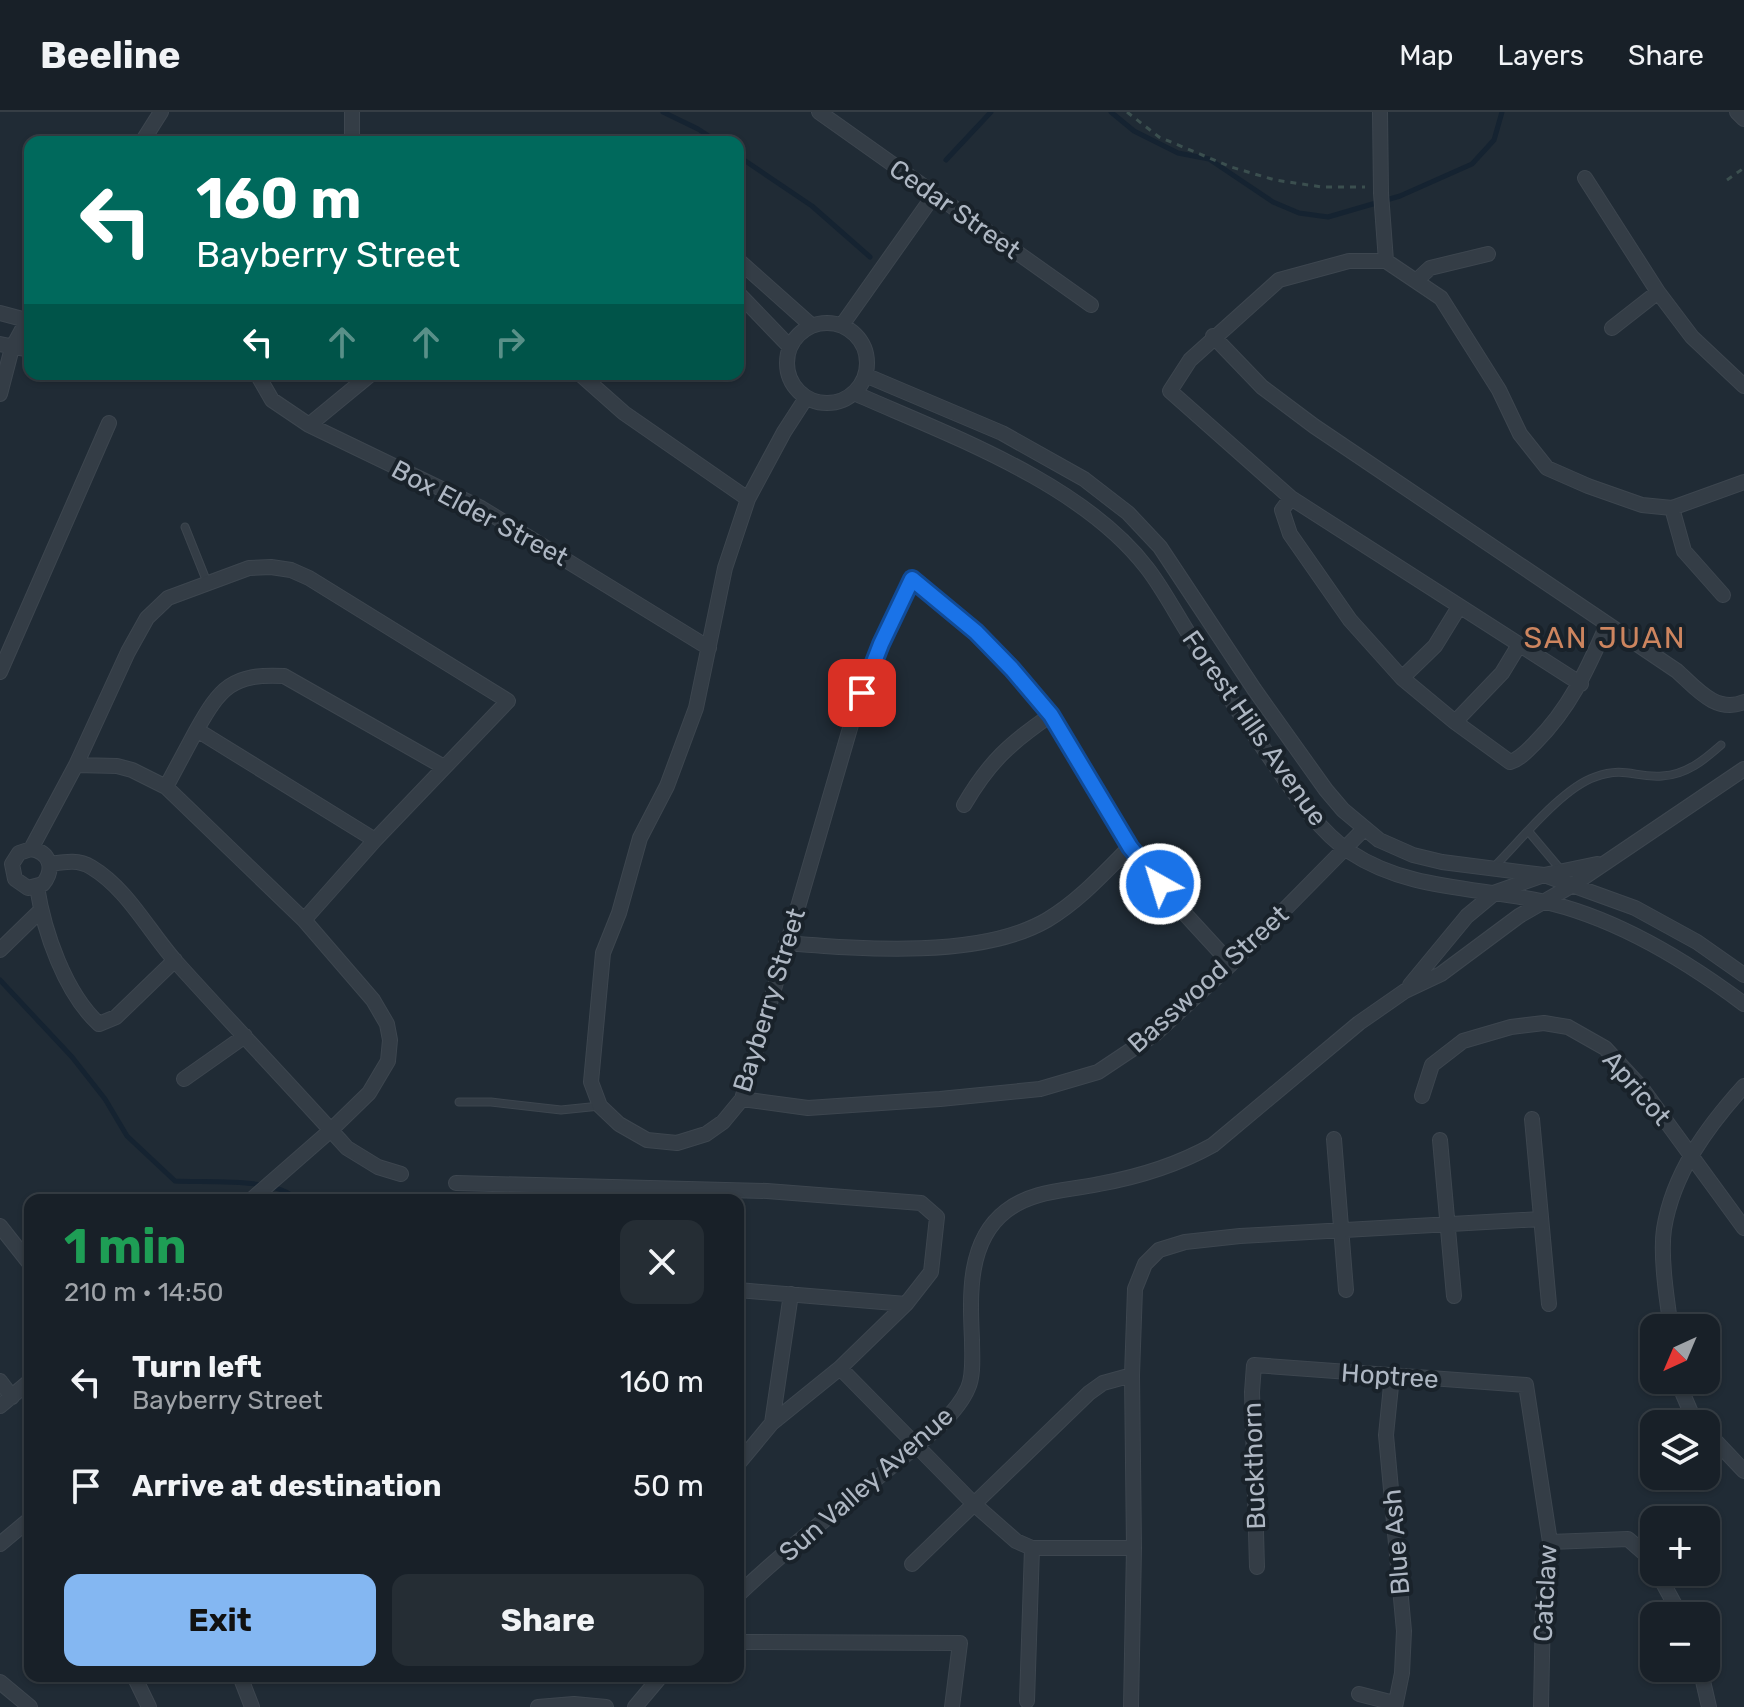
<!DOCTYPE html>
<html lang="en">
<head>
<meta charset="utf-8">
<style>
  :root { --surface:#182028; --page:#252d34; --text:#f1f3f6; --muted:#9fa3a8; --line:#363e45; --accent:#84b7f2 }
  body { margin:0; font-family:Rubik,sans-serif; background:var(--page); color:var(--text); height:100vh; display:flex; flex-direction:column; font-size:30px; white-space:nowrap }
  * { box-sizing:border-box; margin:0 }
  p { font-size:26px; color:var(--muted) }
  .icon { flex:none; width:44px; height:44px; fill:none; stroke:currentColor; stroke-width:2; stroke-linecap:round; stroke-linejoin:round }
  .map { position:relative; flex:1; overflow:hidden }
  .panel { position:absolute; left:24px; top:1082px; width:720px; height:488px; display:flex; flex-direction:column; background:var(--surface); border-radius:16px; box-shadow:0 2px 6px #0004,0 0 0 2px var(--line) }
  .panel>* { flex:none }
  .banner { position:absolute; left:24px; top:24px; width:720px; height:244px; border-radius:16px; box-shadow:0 2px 6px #0004,0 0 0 2px var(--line); background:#00695c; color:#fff; overflow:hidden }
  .needle { width:52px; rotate:224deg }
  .buttons { position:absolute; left:1640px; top:1202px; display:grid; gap:16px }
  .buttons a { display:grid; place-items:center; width:80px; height:80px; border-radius:16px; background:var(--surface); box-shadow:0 2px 6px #0004,0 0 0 2px var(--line); font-size:40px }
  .pin { position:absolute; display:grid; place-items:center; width:68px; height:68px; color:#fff; margin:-34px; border-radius:16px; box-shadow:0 4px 12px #0006 }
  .me { position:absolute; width:88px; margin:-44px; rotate:321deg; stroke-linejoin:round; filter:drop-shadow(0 0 6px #0008) }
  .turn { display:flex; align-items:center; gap:28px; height:168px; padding:0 40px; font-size:36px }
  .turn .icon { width:104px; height:104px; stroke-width:2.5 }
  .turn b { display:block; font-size:56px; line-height:68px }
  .lanes { display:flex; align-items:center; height:76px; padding:0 40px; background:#0003; justify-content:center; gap:40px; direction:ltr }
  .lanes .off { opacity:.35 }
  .round { display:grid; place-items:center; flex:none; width:84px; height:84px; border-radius:16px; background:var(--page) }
  .summary { display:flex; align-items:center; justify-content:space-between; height:136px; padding:0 40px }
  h1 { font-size:48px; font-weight:700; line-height:60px; color:#1e9e55 }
  .cta { display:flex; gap:16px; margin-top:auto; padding:16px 40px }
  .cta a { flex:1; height:92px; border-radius:16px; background:var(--accent); color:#111; font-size:32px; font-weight:700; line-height:92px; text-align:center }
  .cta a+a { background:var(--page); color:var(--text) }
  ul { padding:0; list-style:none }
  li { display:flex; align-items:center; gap:24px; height:104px; padding:0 40px }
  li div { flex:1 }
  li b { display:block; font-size:30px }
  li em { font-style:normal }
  header { display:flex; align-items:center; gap:48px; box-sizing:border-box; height:112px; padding:0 40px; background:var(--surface); border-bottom:2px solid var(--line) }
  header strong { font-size:38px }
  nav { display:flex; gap:44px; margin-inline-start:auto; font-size:28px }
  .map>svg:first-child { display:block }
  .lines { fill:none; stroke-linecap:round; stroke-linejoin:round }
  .stream { stroke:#152331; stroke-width:5 }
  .lane-casing { stroke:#3d464f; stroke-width:9 }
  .street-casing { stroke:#3d464f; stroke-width:16 }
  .path { stroke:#3b4f4f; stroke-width:3; stroke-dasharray:6 6; stroke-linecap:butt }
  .lane { stroke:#343d46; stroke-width:7 }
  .street { stroke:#343d46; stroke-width:14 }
  .route-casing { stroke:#114b97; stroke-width:20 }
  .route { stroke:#1a73e8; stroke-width:14 }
  .labels { text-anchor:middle; stroke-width:8; stroke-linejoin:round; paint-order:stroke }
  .street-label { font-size:26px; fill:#aeb7c3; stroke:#19222a }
  .quarter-label { font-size:30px; letter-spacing:2px; fill:#cd855f; stroke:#19222a }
</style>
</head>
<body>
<header>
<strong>Beeline</strong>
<nav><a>Map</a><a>Layers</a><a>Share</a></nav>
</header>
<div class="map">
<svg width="1744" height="1595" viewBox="0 0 1744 1595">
  <rect width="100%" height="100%" fill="#202b35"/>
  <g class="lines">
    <path class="stream" d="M663,0L698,17L718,30
      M1111,0L1134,19L1178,41L1209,47L1273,90L1299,101L1328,105L1400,84L1472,52L1494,28L1502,0
      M738,44L812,94L870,145
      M946,48L991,0
      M0,868L72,945L105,987L127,1024L175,1069C205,1071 278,1065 297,1088
      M548,1564L552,1569"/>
    <g class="lane-casing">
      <path id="lane" d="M185,415L207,470
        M1529,720L1561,758
        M1494,755C1520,729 1562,676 1595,665C1626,654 1634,666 1662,664C1686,663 1704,648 1721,633
        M459,990H491L561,998L600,994"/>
    </g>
    <g class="street-casing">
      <path id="street" d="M819,0L1091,193
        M1380,0L1381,81L1386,149
        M1737,0L1744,7
        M142,30L161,0
        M352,30V0
        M1585,66L1658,180L1692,225L1744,274
        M738,148L811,213
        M1416,169L1430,156L1488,142
        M738,181L789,234
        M0,201L30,209
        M787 251a40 40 0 1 1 80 0a40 40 0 1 1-80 0Z
        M842,213L934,83
        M1612,216L1658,180
        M1213,224L1262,275L1314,314L1677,559C1696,576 1716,602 1744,590
        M0,232L30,238
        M257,262L272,288L309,313L481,396L709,536
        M580,262L624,301L748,387
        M865,263L1002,321L1084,367L1128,401L1160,435L1254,577L1326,678L1343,698L1379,728L1413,743L1442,750L1544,763L1635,796L1697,830L1744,863
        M854,281C949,323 1082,371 1147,456C1164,478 1177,504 1192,527C1219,570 1246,612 1275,653C1296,684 1319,719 1350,740C1407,778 1476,775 1541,789C1615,805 1684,847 1744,892
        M0,282L12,236L30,203
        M806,286L784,320L748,387L725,456L696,596L667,674L640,726L619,801L603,841L591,970L600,994L619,1012L647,1028L677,1031L706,1022L723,1010L742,987L853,606L881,532L912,467L976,520L1012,557L1051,603L1130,735L1175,791L1231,852
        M309,313L371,262
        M1291,386L1282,398L1290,422L1350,508L1402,566L1455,610L1510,650C1520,647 1527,639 1535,631C1570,596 1587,558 1607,513
        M1672,396L1684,439L1723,483
        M0,560L109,311
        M1402,566L1435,534L1459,495
        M1581,572L1291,386L1170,279L1190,248L1279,168L1349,149H1386L1441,186L1499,278L1520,322L1547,356L1588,374L1642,393L1672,396L1744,370
        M1455,610L1502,561L1519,533
        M197,618L375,728
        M76,653L117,654L132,658L166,675L304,808L373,888L387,912L390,928L388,949L369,981L331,1018L251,1088
        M166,675C176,656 186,638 196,619C220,576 232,561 284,564L444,655
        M964,693C989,650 1010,631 1051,603
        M31,737C50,740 55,757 43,772L28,776L15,767L12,752L19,741L31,737L76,653L128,540L147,506L168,486L249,456L271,455L291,458L309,466L508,589L375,728L304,808
        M50,752C64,750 78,747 91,755C128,777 149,820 177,851C233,913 291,974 347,1036L378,1055L401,1062
        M37,775C44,820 65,881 99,912L116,905L175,848
        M786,831C861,837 980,847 1047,808C1079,789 1104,761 1130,735
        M0,838L41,798
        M1410,873L1467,804L1496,780L1544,763L1597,752
        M184,967L245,924
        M1422,984L1432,953L1463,929L1511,915L1544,911L1568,915L1605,936L1641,975L1744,1116
        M742,987L808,996L940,987L1040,977L1098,960L1155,922L1231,852L1364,717
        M1532,1007L1549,1192
        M1334,1027L1346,1178
        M1440,1028L1454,1184
        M456,1071L767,1079L921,1091L937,1105L931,1160L906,1192L840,1256L772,1311L738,1352
        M0,1114L30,1152
        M738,1178L906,1192
        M1671,1216C1667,1189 1660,1144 1664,1117C1673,1061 1707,1015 1744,974
        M840,1256L974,1392L1016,1429L1032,1436H1134
        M1392,1264L1386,1323L1404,1519L1402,1561L1395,1595
        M1677,1268L1692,1303L1700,1312
        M0,1269L12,1285
        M0,1294L30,1269
        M772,1311L791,1182
        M1706,1319L1744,1359
        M1550,1430L1628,1427L1644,1441L1654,1455
        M0,1432L30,1407
        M912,1452L1089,1281L1103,1271L1132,1263
        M1257,1455L1252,1280L1254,1253L1526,1273L1550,1430L1543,1495L1541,1595
        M1657,1460L1681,1504
        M738,1483C786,1437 840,1396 892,1354C916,1334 956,1305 968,1276C974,1263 972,1243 972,1228C970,1184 967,1129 1006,1099C1033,1078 1067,1079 1099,1072C1138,1065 1179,1052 1213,1033L1359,911L1405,879L1441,862L1519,804L1571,774L1744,657
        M738,1530L960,1531L952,1595
        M1700,1556L1709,1595
        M134,1564L149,1595
        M240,1564L252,1595
        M0,1570L30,1595
        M1359,1582L1394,1591
        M1027,1589L1032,1436
        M538,1595L574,1592L606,1595
        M635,1595L661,1564
        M1131,1595L1134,1436L1132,1263L1135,1177L1145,1152L1159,1138L1185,1130L1240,1124L1541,1107"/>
    </g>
    <path class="path" d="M1127,0L1159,25L1231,55L1275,68L1322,75H1365
      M1727,68L1744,56"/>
    <use href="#lane" class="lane"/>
    <use href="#street" class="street"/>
  </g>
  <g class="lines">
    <g class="route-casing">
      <path id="route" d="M862,581L881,532L912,467L976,520L1012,557L1051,603L1130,735L1160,772"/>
    </g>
    <use href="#route" class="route"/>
  </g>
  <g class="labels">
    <g class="street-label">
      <text transform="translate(955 97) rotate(35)" y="9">Cedar Street</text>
      <text transform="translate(480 401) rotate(28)" y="9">Box Elder Street</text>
      <text transform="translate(1255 616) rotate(55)" y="9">Forest Hills Avenue</text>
      <text transform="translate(1208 867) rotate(-42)" y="9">Basswood Street</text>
      <text transform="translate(769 888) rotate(-73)" y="9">Bayberry Street</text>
      <text transform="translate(1637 976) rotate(49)" y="9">Apricot</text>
      <text transform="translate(1390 1264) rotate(4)" y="9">Hoptree</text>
      <text transform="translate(1254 1354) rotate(-92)" y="9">Buckthorn</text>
      <text transform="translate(866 1372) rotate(-41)" y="9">Sun Valley Avenue</text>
      <text transform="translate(1396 1430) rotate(-95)" y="9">Blue Ash</text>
      <text transform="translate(1545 1481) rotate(-87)" y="9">Catclaw</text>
    </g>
    <g class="quarter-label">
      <text x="1605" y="536">SAN JUAN</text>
    </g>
  </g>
</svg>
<div class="buttons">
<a><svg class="needle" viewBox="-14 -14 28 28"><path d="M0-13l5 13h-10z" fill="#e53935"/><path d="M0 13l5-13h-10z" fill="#9fa3a8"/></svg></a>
<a><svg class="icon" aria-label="layers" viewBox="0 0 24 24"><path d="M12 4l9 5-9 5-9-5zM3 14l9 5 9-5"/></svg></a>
<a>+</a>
<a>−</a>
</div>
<div class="pin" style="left:862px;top:581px;background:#d93025"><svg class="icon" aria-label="arrive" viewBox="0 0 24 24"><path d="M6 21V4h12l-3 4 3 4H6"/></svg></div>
<svg class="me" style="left:1160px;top:772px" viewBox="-20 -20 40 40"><circle r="17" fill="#1a73e8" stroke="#fff" stroke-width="3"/><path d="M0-11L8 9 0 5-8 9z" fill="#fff"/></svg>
<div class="banner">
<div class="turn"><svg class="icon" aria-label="left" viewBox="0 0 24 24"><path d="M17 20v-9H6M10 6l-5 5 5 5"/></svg><div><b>160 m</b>Bayberry Street</div></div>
<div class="lanes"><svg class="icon" aria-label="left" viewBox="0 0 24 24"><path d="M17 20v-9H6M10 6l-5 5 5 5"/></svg><svg class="icon off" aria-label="ahead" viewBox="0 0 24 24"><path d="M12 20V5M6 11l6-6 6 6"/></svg><svg class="icon off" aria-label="ahead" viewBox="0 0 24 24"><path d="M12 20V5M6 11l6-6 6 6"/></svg><svg class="icon off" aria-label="right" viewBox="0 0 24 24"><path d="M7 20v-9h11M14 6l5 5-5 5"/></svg></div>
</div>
<section class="panel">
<div class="summary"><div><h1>1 min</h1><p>210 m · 14:50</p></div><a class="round"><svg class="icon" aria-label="close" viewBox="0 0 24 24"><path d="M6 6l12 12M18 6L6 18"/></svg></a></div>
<ul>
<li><svg class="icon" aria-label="left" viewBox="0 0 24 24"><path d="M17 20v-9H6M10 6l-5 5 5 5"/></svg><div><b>Turn left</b><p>Bayberry Street</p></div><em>160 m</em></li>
<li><svg class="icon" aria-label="arrive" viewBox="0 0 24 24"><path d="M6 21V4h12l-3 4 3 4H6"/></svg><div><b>Arrive at destination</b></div><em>50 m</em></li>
</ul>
<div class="cta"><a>Exit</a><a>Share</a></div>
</section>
</div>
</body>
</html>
